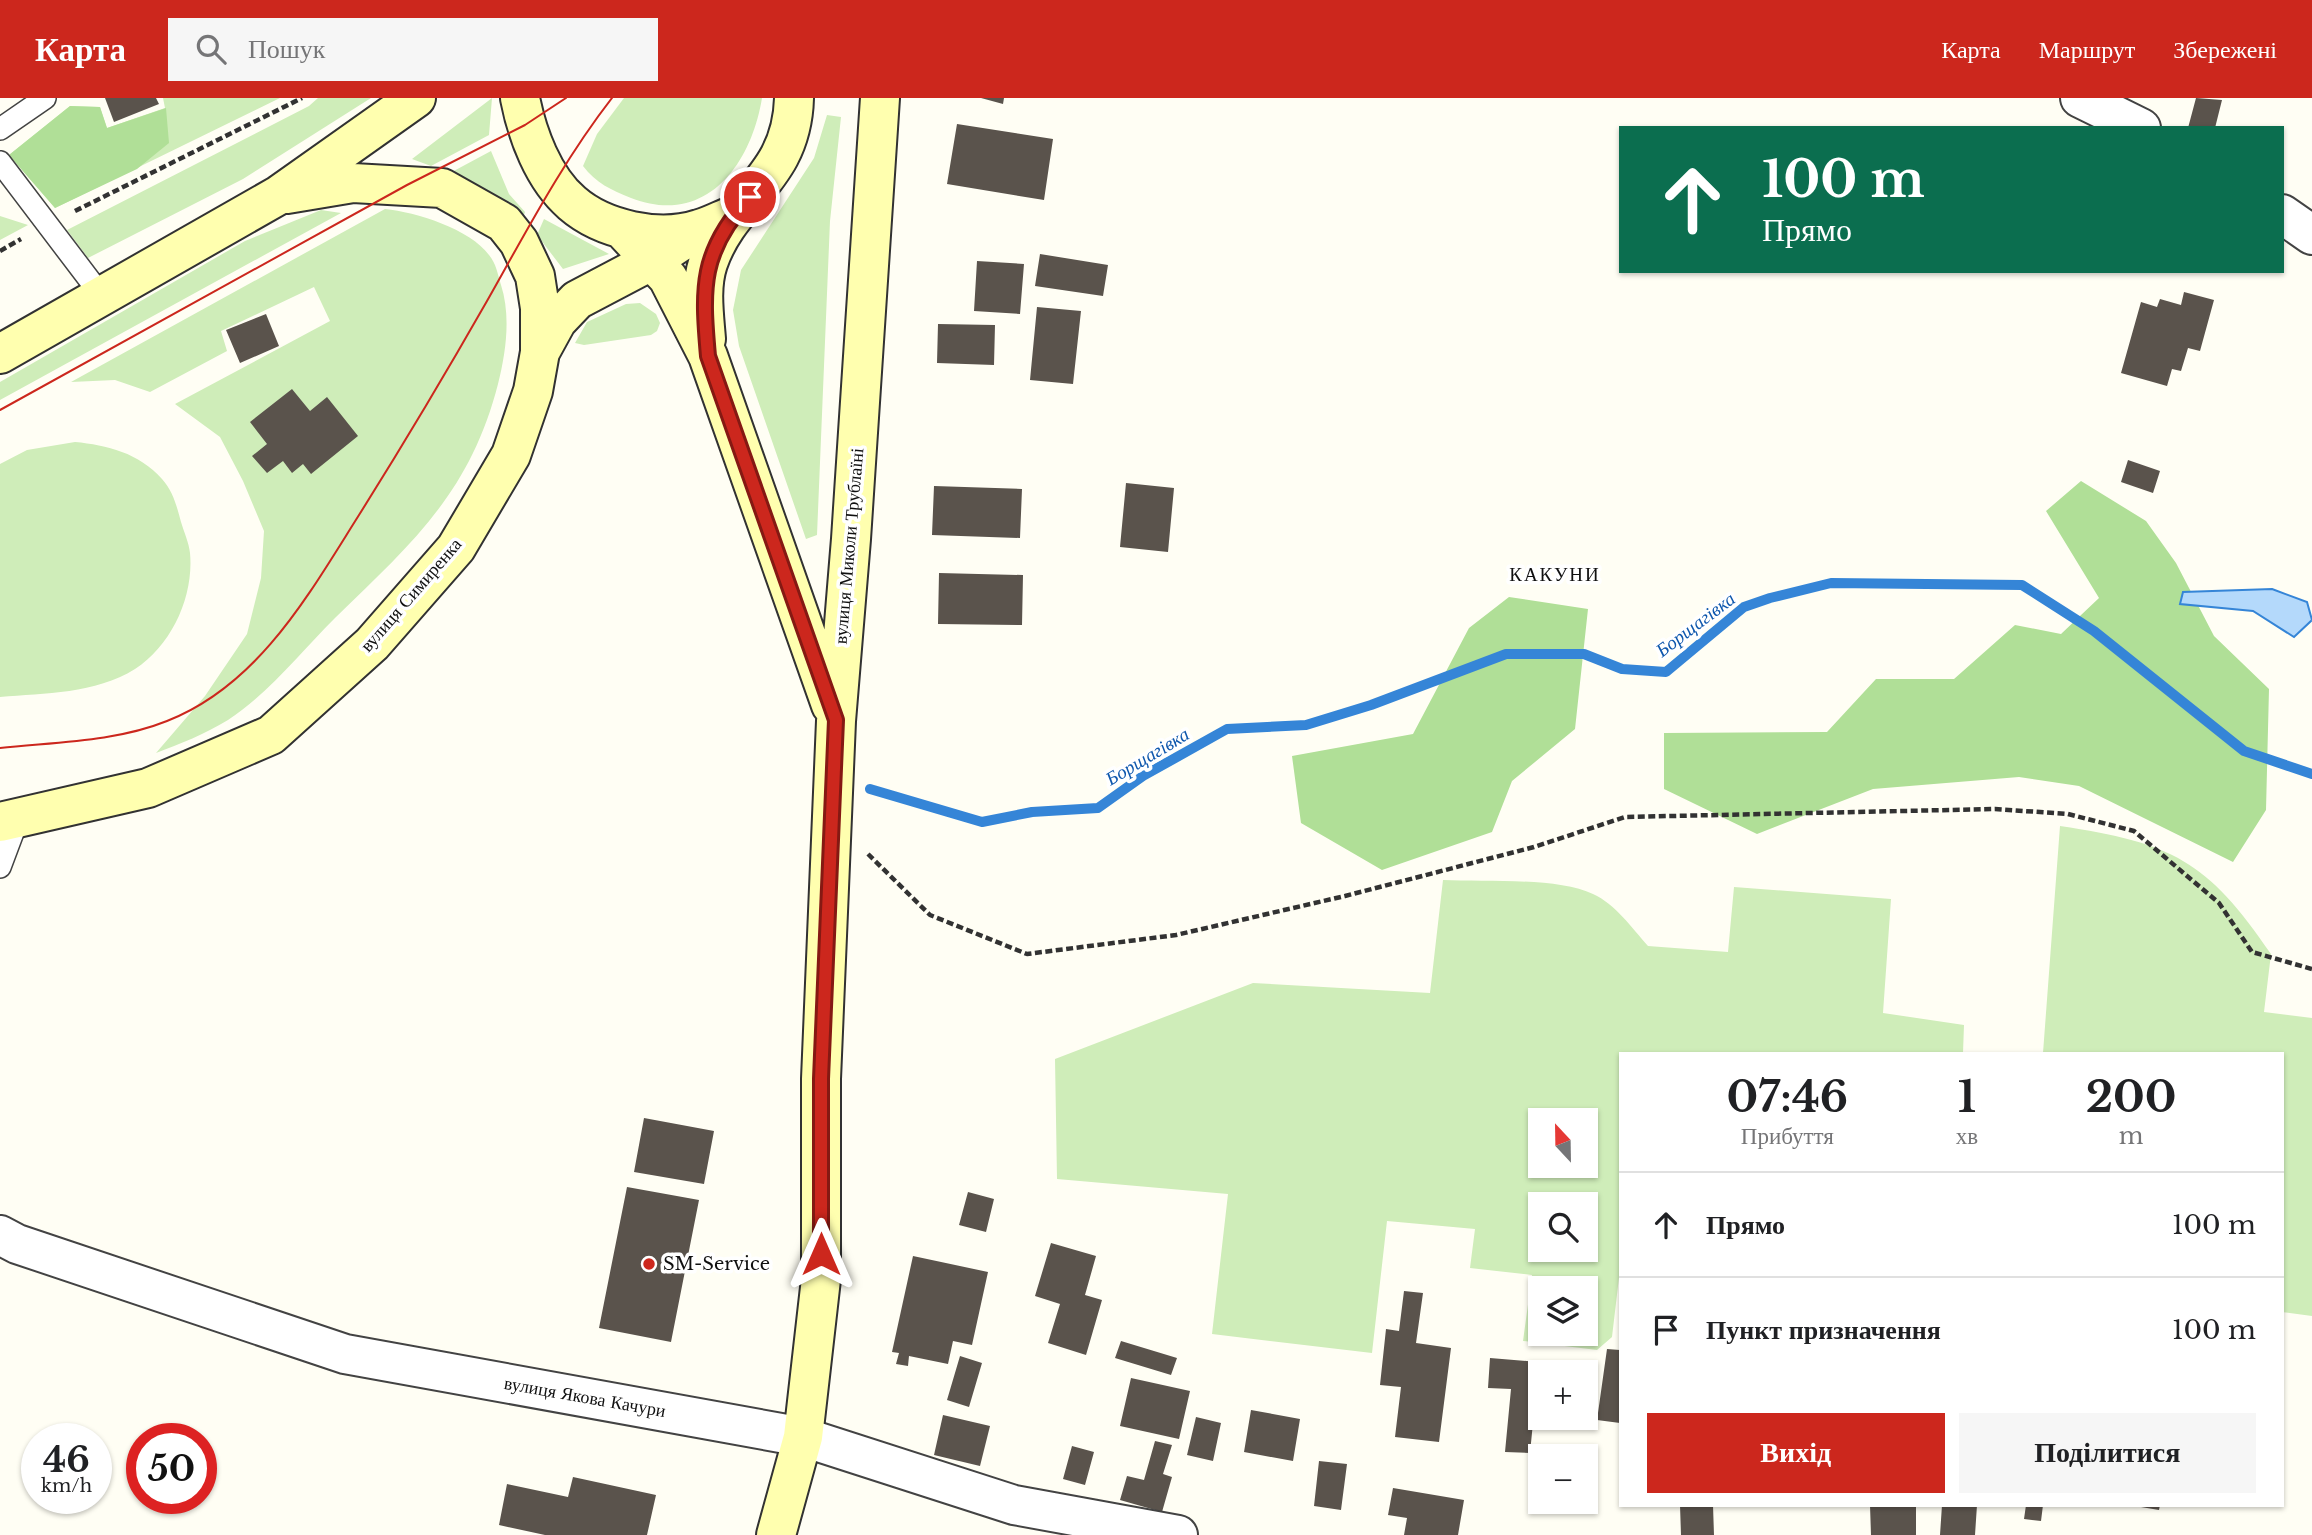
<!DOCTYPE html>
<html lang="uk">
<head>
<meta charset="utf-8">
<style>
  :root { --surface:#fff; --page:#f6f6f6; --text:#202124; --muted:#757577; --line:#e0e0e0; --accent:#cc271d }
  body { margin:0; font-family:"Libre Baskerville",serif; background:var(--page); color:var(--text); height:100vh; display:flex; flex-direction:column; font-size:26px; white-space:nowrap }
  * { box-sizing:border-box; margin:0 }
  p { font-size:23px; color:var(--muted) }
  .icon { flex:none; width:38px; height:38px; fill:none; stroke:currentColor; stroke-width:2; stroke-linecap:round; stroke-linejoin:round }
  .map { position:relative; flex:1; overflow:hidden }
  .drawer { position:absolute; left:1619px; top:954px; width:665px; height:455px; display:flex; flex-direction:column; background:var(--surface); border-radius:0px; box-shadow:0 2px 5px #0004 }
  .drawer>* { flex:none }
  .guide { position:absolute; left:1619px; top:28px; width:665px; height:147px; border-radius:0px; box-shadow:0 2px 5px #0004; background:#0b6e4f; color:#fff; overflow:hidden }
  .needle { width:46px; rotate:338deg }
  .buttons { position:absolute; left:1528px; top:1010px; display:grid; gap:14px }
  .buttons a { display:grid; place-items:center; width:70px; height:70px; border-radius:0px; background:var(--surface); box-shadow:0 2px 5px #0004; font-size:35px }
  .speed { position:absolute; left:21px; top:1325px; display:flex; gap:14px; font-size:35px; font-weight:700; text-align:center }
  .speed>* { display:grid; place-content:center; width:91px; height:91px; border-radius:50%; background:var(--surface); box-shadow:0 2px 5px #0004; line-height:1 }
  .speed small { font-size:18px; font-weight:400 }
  .speed .limit { border:10px solid #d22; background:#fff; color:#111 }
  .pin { position:absolute; display:grid; place-items:center; width:60px; height:60px; color:#fff; margin:-30px; border:4px solid #fff; border-radius:50%; box-shadow:0 2px 7px #0007 }
  .me { position:absolute; width:77px; margin:-38px; rotate:0deg; stroke-linejoin:round; filter:drop-shadow(0 0 5px #0008) }
  .turn { display:flex; align-items:center; gap:24px; height:147px; padding:0 28px; font-size:32px }
  .turn .icon { width:91px; height:91px; stroke-width:2.5 }
  .turn b { display:block; font-size:49px; line-height:60px }
  .eta { display:flex; justify-content:space-evenly; align-items:center; height:119px; text-align:center }
  .eta b { font-size:42px; font-weight:700; line-height:49px }
  .primary-button { display:flex; gap:14px; margin-top:auto; padding:14px 28px }
  .primary-button a { flex:1; height:80px; border-radius:0px; background:var(--accent); color:#fff; font-size:28px; font-weight:700; line-height:80px; text-align:center }
  .primary-button a+a { background:var(--page); color:var(--text) }
  ul { padding:0; list-style:none }
  li { display:flex; align-items:center; gap:21px; height:105px; padding:0 28px; border-top:2px solid var(--line) }
  li div { flex:1 }
  li b { display:block; font-size:26px }
  li em { font-style:normal }
  header { display:flex; align-items:center; gap:42px; box-sizing:border-box; height:98px; padding:0 35px; background:var(--accent); color:#fff }
  header strong { font-size:33px }
  nav { display:flex; gap:38px; margin-inline-start:auto; font-size:24px }
  .search { width:490px; height:63px; background:var(--page); display:flex; align-items:center; gap:18px; box-sizing:border-box; padding:0 24px; border-radius:0px; color:var(--muted); font-size:26px }
  .map>svg:first-child { display:block }
  .green { fill:#cfedb9; fill-rule:evenodd }
  .forest { fill:#b0df97 }
  .water { fill:#b4d9fb; stroke:#3585d7; stroke-width:2 }
  .lines { fill:none; stroke-linecap:round; stroke-linejoin:round }
  .stream { stroke:#3585d7; stroke-width:10 }
  .building { fill:#5a534c }
  .lane-casing { stroke:#434343; stroke-width:24 }
  .street-casing { stroke:#434343; stroke-width:42 }
  .secondary-casing { stroke:#323232; stroke-width:42 }
  .path { stroke:#323232; stroke-width:4.5; stroke-dasharray:7 3.5; stroke-linecap:butt }
  .lane { stroke:#fff; stroke-width:21 }
  .street { stroke:#fff; stroke-width:38 }
  .secondary { stroke:#ffffaf; stroke-width:38 }
  .tram { stroke:#cc271d; stroke-width:2 }
  .route-casing { stroke:#851913; stroke-width:18 }
  .route { stroke:#cc271d; stroke-width:12 }
  .poi-dot { fill:#cc271d; stroke:#fff; stroke-width:2.5 }
  .labels { text-anchor:middle; stroke-width:7; stroke-linejoin:round; paint-order:stroke }
  .street-label { font-size:18px; fill:#101010; stroke:#fff }
  .poi-label { font-size:18px; fill:#101010; stroke:#fff; text-anchor:start }
  .neighbourhood-label { font-size:19px; letter-spacing:2px; fill:#101010; stroke:#fff }
  .water-label { font-size:19px; font-style:italic; fill:#0e57ad; stroke:#fff }
</style>
</head>
<body>
<header>
<strong>Карта</strong>
<div class="search"><svg class="icon" aria-label="search" viewBox="0 0 24 24"><circle cx="10" cy="10" r="6"/><path d="M15 15l6 6"/></svg>Пошук</div>
<nav><a>Карта</a><a>Маршрут</a><a>Збережені</a></nav>
</header>
<div class="map">
<svg width="2312" height="1437" viewBox="0 0 2312 1437">
  <rect width="100%" height="100%" fill="#fffef4"/>
  <path class="green" d="M163,0H280L55,110L9,57L70,8L100,9L107,30L165,10Z
    M318,0H371L243,81L88,160L67,132L309,8Z
    M492,0L489,37L431,68L412,61Z
    M624,0H762C751,67 706,129 631,100C611,92 596,85 583,68L597,36Z
    M827,17L841,19L830,123L817,437L806,441L739,248L733,212L741,172L814,60Z
    M491,53L509,96L525,114L521,125C502,98 481,87 450,75Z
    M385,111C416,114 470,131 489,157C496,165 498,177 501,187C511,218 506,254 498,286C470,395 412,445 335,520C301,554 268,596 228,622C205,636 180,646 156,655L205,598L247,536L261,480L264,433L243,383L220,339L175,306L330,223L314,189L221,233L227,253L150,294L115,282L71,284Z
    M321,112L341,115L0,302V284L245,143Z
    M0,118L28,127L0,142Z
    M544,121L609,156L563,171L537,137Z
    M640,205L656,216L660,225L657,233L651,237L584,247L575,245L587,224L626,206Z
    M75,344C107,347 139,355 162,381C173,393 177,409 181,424C184,434 189,445 190,455C194,498 172,547 135,571C95,596 45,595 0,599V366L27,352Z
    M2060,728C2172,745 2207,762 2271,856L2264,914L2312,920V1218L2282,1214V956L2043,955Z
    M1443,782C1484,784 1558,779 1593,796C1615,806 1632,830 1648,848L1728,854L1734,789L1891,801L1883,915L1964,927L1963,955L1620,956V1171L1612,1239L1597,1252L1523,1243L1532,1177L1470,1170L1475,1131L1387,1123L1372,1255L1212,1236L1228,1096L1057,1081L1055,961L1253,885L1430,895ZM1540,1022H1586V1068H1540ZM1586,1106V1152H1540V1106ZM1540,1190H1586V1236H1540Z"/>
  <path class="forest" d="M70,8L100,9L107,30L166,10L169,45L137,71L55,110L9,57Z
    M2081,383L2146,423L2176,465L2214,538L2269,591L2266,712L2233,764L2079,688L2019,679L1873,691L1757,736L1664,691V635L1827,634L1876,581H1954L2015,527L2061,536L2099,500L2046,413Z
    M1509,499L1588,511L1575,631L1512,683L1492,734L1382,772L1301,725L1292,658L1413,636L1469,530Z"/>
  <path class="water" d="M2272,491L2307,504L2312,522L2294,539L2253,513L2180,506L2183,494Z"/>
  <g class="lines">
    <path class="stream" d="M870,691L982,724L1032,714L1098,710L1143,678L1227,631L1306,627L1371,607L1506,556H1584L1622,571L1666,574L1744,509L1770,500L1831,485L2022,487L2094,533L2244,653L2312,676"/>
  </g>
  <path class="building" d="M105,0H156L159,6L114,24Z
    M981,0H1004L1003,6Z
    M2196,0L2222,2L2215,30H2188Z
    M957,26L1053,41L1044,102L947,86Z
    M1040,156L1108,167L1103,198L1035,188Z
    M977,163L1024,166L1020,216L974,213Z
    M2184,194L2214,202L2200,253L2188,250L2181,273L2172,271L2167,288L2121,275L2141,204L2157,209L2160,201L2181,207Z
    M1037,209L1081,213L1073,286L1030,282Z
    M266,216L279,248L240,265L226,232Z
    M938,226L995,227L994,267L937,265Z
    M292,291L310,313L327,299L358,338L311,376L303,366L292,375L283,363L267,375L252,358L267,346L250,324Z
    M2128,362L2160,373L2153,395L2121,384Z
    M1126,385L1174,390L1168,454L1120,449Z
    M934,388L1022,391L1020,440L932,437Z
    M939,475L1023,477L1022,527L938,526Z
    M644,1020L714,1033L704,1086L634,1074Z
    M627,1089L699,1102L671,1244L599,1230Z
    M968,1094L994,1101L986,1134L959,1127Z
    M1051,1145L1096,1158L1085,1197L1102,1202L1086,1257L1048,1245L1060,1206L1035,1198Z
    M913,1158L988,1174L972,1247L953,1243L948,1266L909,1258L908,1268L896,1266L899,1255L892,1254Z
    M1404,1193L1423,1195L1416,1245L1451,1250L1439,1344L1395,1339L1401,1289L1380,1287L1386,1231L1399,1233Z
    M1121,1243L1177,1260L1171,1277L1115,1260Z
    M1607,1251L1620,1252V1325L1597,1322Z
    M960,1258L982,1265L969,1309L947,1302Z
    M1490,1260L1539,1264L1530,1355L1505,1354L1511,1291L1488,1290Z
    M1131,1280L1190,1293L1179,1341L1120,1328Z
    M1251,1312L1300,1321L1293,1363L1244,1354Z
    M943,1317L990,1328L980,1368L934,1357Z
    M1196,1319L1221,1325L1213,1363L1187,1357Z
    M1155,1343L1172,1347L1163,1376L1172,1379L1162,1414L1120,1402L1127,1378L1144,1382Z
    M1072,1348L1094,1354L1085,1387L1063,1381Z
    M1319,1363L1347,1366L1341,1412L1314,1408Z
    M573,1379L656,1397L647,1437H545L499,1427L507,1386L568,1399Z
    M1393,1390L1464,1402L1458,1437H1404L1407,1420L1388,1417Z
    M1680,1407H1713L1714,1437H1681Z
    M1870,1407H1916V1437H1871Z
    M1942,1407H1977L1975,1437H1940Z
    M2026,1407H2043L2041,1423L2024,1421Z
    M2129,1407H2160L2159,1412Z"/>
  <g class="lines">
    <g class="lane-casing">
      <path id="lane" d="M0,31L45,0
        M0,64L101,197
        M0,769L18,721"/>
    </g>
    <g class="street-casing">
      <path id="street" d="M2080,0L2141,30
        M2282,116L2312,137
        M0,1137L17,1146L345,1256L803,1339L1014,1407L1178,1437"/>
    </g>
    <g class="secondary-casing">
      <path id="secondary" d="M520,0C527,36 543,80 572,105C603,132 659,144 699,131C711,128 723,121 734,117
        M287,96L353,85L442,90L504,125L519,144L535,178L540,210V254
        M622,131L668,180L708,258L831,607
        M706,241C704,216 700,189 708,165C731,98 792,82 794,0
        M0,256L279,97L416,0
        M0,724L148,690L271,637L372,546L456,450L511,357L533,293L540,254L557,223L577,202L653,162L698,132
        M776,1437L803,1339L821,1181V981L836,623L851,441L880,0"/>
    </g>
    <path class="path" d="M75,113L302,0
      M0,153L21,141
      M868,756L930,817L1027,856L1176,837L1345,798L1534,749L1625,719L1995,711L2068,716L2134,733L2219,805L2252,854L2312,871"/>
    <use href="#lane" class="lane"/>
    <use href="#street" class="street"/>
    <use href="#secondary" class="secondary"/>
    <path class="tram" d="M0,312L407,87L525,27L566,0
      M0,650C55,644 115,644 167,623C259,587 309,496 359,417C403,347 446,275 487,203C526,134 563,63 612,0"/>
  </g>
  <g class="lines">
    <g class="route-casing">
      <path id="route" d="M750,99C700,153 702,190 708,258L836,622L821,981V1156"/>
    </g>
    <use href="#route" class="route"/>
  </g>
  <circle class="poi-dot" cx="649" cy="1166" r="7"/>
  <g class="labels">
    <g class="street-label">
      <text transform="translate(849 448) rotate(-85)" y="6">вулиця Миколи Трублаїні</text>
      <text transform="translate(411 497) rotate(-49)" y="6">вулиця Симиренка</text>
      <text transform="translate(585 1299) rotate(10)" y="6">вулиця Якова Качури</text>
    </g>
    <g class="poi-label">
      <text x="663" y="1172">SM-Service</text>
    </g>
    <g class="neighbourhood-label">
      <text x="1555" y="483">КАКУНИ</text>
    </g>
    <g class="water-label">
      <text transform="translate(1695 526) rotate(-37)" y="7">Борщагівка</text>
      <text transform="translate(1147 658) rotate(-31)" y="7">Борщагівка</text>
    </g>
  </g>
</svg>
<div class="buttons">
<a><svg class="needle" viewBox="-14 -14 28 28"><path d="M0-13l5 13h-10z" fill="#e53935"/><path d="M0 13l5-13h-10z" fill="#757577"/></svg></a>
<a><svg class="icon" aria-label="search" viewBox="0 0 24 24"><circle cx="10" cy="10" r="6"/><path d="M15 15l6 6"/></svg></a>
<a><svg class="icon" aria-label="layers" viewBox="0 0 24 24"><path d="M12 4l9 5-9 5-9-5zM3 14l9 5 9-5"/></svg></a>
<a>+</a>
<a>−</a>
</div>
<div class="speed"><div>46<small>km/h</small></div><div class="limit">50</div></div>
<div class="pin" style="left:750px;top:99px;background:#d93025"><svg class="icon" aria-label="arrive" viewBox="0 0 24 24"><path d="M6 21V4h12l-3 4 3 4H6"/></svg></div>
<svg class="me" style="left:821px;top:1156px" viewBox="-20 -20 40 40"><path d="M0-17L14 15 0 8-14 15z" fill="#cc271d" stroke="#fff" stroke-width="4"/></svg>
<div class="guide">
<div class="turn"><svg class="icon" aria-label="ahead" viewBox="0 0 24 24"><path d="M12 20V5M6 11l6-6 6 6"/></svg><div><b>100 m</b>Прямо</div></div>
</div>
<section class="drawer">
<div class="eta">
<div><b>07:46</b><p>Прибуття</p></div>
<div><b>1</b><p>хв</p></div>
<div><b>200</b><p>m</p></div>
</div>
<ul>
<li><svg class="icon" aria-label="ahead" viewBox="0 0 24 24"><path d="M12 20V5M6 11l6-6 6 6"/></svg><div><b>Прямо</b></div><em>100 m</em></li>
<li><svg class="icon" aria-label="arrive" viewBox="0 0 24 24"><path d="M6 21V4h12l-3 4 3 4H6"/></svg><div><b>Пункт призначення</b></div><em>100 m</em></li>
</ul>
<div class="primary-button"><a>Вихід</a><a>Поділитися</a></div>
</section>
</div>
</body>
</html>
